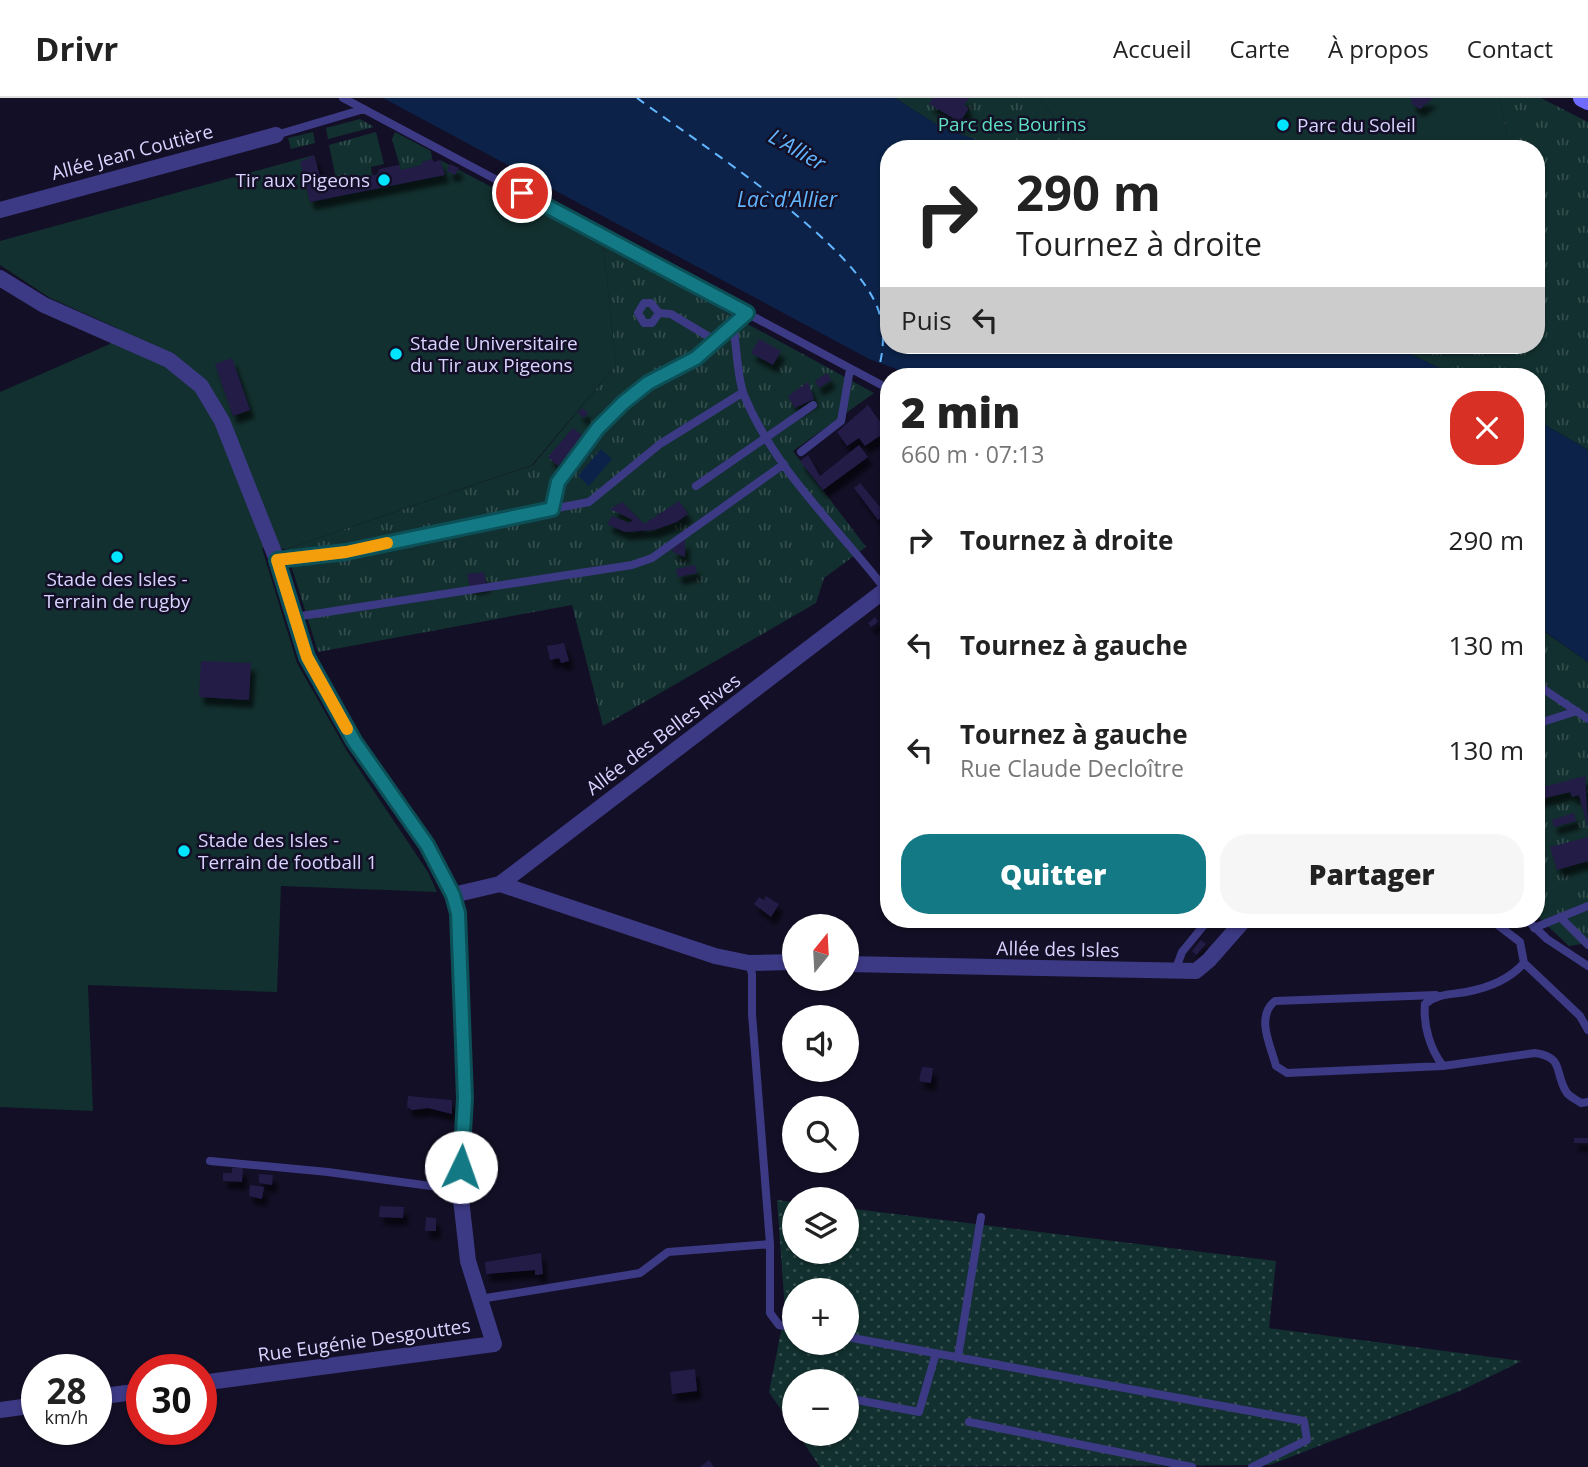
<!DOCTYPE html>
<html lang="fr">
<head>
<meta charset="utf-8">
<style>
  :root { --surface:#fff; --page:#f6f6f6; --text:#222; --muted:#767676; --line:#e0e0e0; --accent:#137a85 }
  body { margin:0; font-family:"Open Sans",sans-serif; background:var(--page); color:var(--text); height:100vh; display:flex; flex-direction:column; font-size:26px; white-space:nowrap }
  * { box-sizing:border-box; margin:0 }
  p { font-size:23px; color:var(--muted) }
  .icon { flex:none; width:38px; height:38px; fill:none; stroke:currentColor; stroke-width:2; stroke-linecap:round; stroke-linejoin:round }
  .map { position:relative; flex:1; overflow:hidden }
  .side { position:absolute; left:880px; top:270px; width:665px; height:560px; display:flex; flex-direction:column; background:var(--surface); border-radius:28px; box-shadow:0 2px 5px #0004 }
  .side>* { flex:none }
  .top-card { position:absolute; left:880px; top:42px; width:665px; height:214px; border-radius:28px; box-shadow:0 2px 5px #0004; background:#fff; color:var(--text); overflow:hidden }
  .needle { width:46px; rotate:18deg }
  .fabs { position:absolute; left:782px; top:816px; display:grid; gap:14px }
  .fabs a { display:grid; place-items:center; width:77px; height:77px; border-radius:50%; background:var(--surface); box-shadow:0 2px 5px #0004; font-size:35px }
  .speed { position:absolute; left:21px; top:1256px; display:flex; gap:14px; font-size:35px; font-weight:700; text-align:center }
  .speed>* { display:grid; place-content:center; width:91px; height:91px; border-radius:50%; background:var(--surface); box-shadow:0 2px 5px #0004; line-height:1 }
  .speed small { font-size:18px; font-weight:400 }
  .speed .limit { border:10px solid #d22; background:#fff; color:#111 }
  .pin { position:absolute; display:grid; place-items:center; width:60px; height:60px; color:#fff; margin:-30px; border:4px solid #fff; border-radius:50%; box-shadow:0 2px 7px #0007 }
  .me { position:absolute; width:77px; margin:-38px; rotate:3deg; stroke-linejoin:round; filter:drop-shadow(0 0 5px #0008) }
  .turn { display:flex; align-items:center; gap:24px; height:147px; padding:0 21px; font-size:32px }
  .turn .icon { width:91px; height:91px; stroke-width:2.5 }
  .turn b { display:block; font-size:49px; line-height:60px }
  .then { display:flex; align-items:center; height:66px; padding:0 21px; background:#0003; gap:14px; font-size:26px }
  .round { display:grid; place-items:center; flex:none; width:74px; height:74px; border-radius:28px; background:var(--page) }
  .headline { display:flex; align-items:center; justify-content:space-between; height:119px; padding:0 21px }
  h1 { font-size:42px; font-weight:800; line-height:52px }
  .cta { display:flex; gap:14px; margin-top:auto; padding:14px 21px }
  .cta a { flex:1; height:80px; border-radius:28px; background:var(--accent); color:#fff; font-size:28px; font-weight:800; line-height:80px; text-align:center }
  .cta a+a { background:var(--page); color:var(--text) }
  ul { padding:0; list-style:none }
  li { display:flex; align-items:center; gap:21px; height:105px; padding:0 21px }
  li div { flex:1 }
  li b { display:block; font-size:26px }
  li em { font-style:normal }
  header { display:flex; align-items:center; gap:42px; box-sizing:border-box; height:98px; padding:0 35px; background:var(--surface); border-bottom:2px solid var(--line) }
  header strong { font-size:33px }
  nav { display:flex; gap:38px; margin-inline-start:auto; font-size:24px }
  .map>svg:first-child { display:block }
  .grass { fill:url(#grass-tufts) }
  .garden { fill:url(#garden-dots); fill-rule:evenodd }
  .pitch { fill:#12302f }
  .water { fill:#0c2248 }
  .lines { fill:none; stroke-linecap:round; stroke-linejoin:round }
  .ferry { stroke:#62b6ff; stroke-width:2; stroke-dasharray:9 7; stroke-linecap:butt }
  .building { fill:#241b47; filter:url(#shadow) }
  .lane { stroke:#3d3a85; stroke-width:8 }
  .street { stroke:#3d3a85; stroke-width:16 }
  .secondary { stroke:#6f6bff; stroke-width:18 }
  .route-casing { stroke:#0c4f56; stroke-width:18 }
  .route { stroke:#137a85; stroke-width:12 }
  .slow { stroke:#f59e0b; stroke-width:12 }
  .poi-dot { fill:#00e5ff; stroke:#130f26; stroke-width:2.5 }
  .labels { text-anchor:middle; stroke-width:5; stroke-linejoin:round; paint-order:stroke }
  .park-label { font-size:19px; fill:#5fe0c0; stroke:#130f26 }
  .poi-label { font-size:19px; fill:#d9d4ff; stroke:#130f26; text-anchor:start }
  .street-label { font-size:19px; fill:#d9d4ff; stroke:#130f26 }
  .water-label { font-size:21px; font-style:italic; fill:#62b6ff; stroke:#130f26 }
</style>
</head>
<body>
<header>
<strong>Drivr</strong>
<nav><a>Accueil</a><a>Carte</a><a>À propos</a><a>Contact</a></nav>
</header>
<div class="map">
<svg width="1588" height="1369" viewBox="0 0 1588 1369">
  <defs>
    <pattern id="grass-tufts" width="24" height="20" patternUnits="userSpaceOnUse" patternTransform="scale(1.75)"><rect width="24" height="20" fill="#12302f"/><path d="M3 7l-1-3M5 7V3M7 7l1-3M15 17l-1-3M17 17v-4M19 17l1-3" fill="none" stroke="#344d4e"/></pattern>
    <pattern id="garden-dots" width="8" height="8" patternUnits="userSpaceOnUse" patternTransform="scale(1.75)"><rect width="8" height="8" fill="#12302f"/><path d="M2 2h.1M6 6h.1" fill="none" stroke="#344d4e" stroke-width="1.8" stroke-linecap="round"/></pattern>
    <filter id="shadow"><feDropShadow dx="4.5" dy="8" stdDeviation="2" flood-color="#0009"/></filter>
  </defs>
  <rect width="100%" height="100%" fill="#130f26"/>
  <path class="grass" d="M895,0H1039L1065,33L1086,51H1003L942,30Z
    M1500,0H1541L1588,24V352L1537,322L1536,278H1456L1392,247H1536V51H1509Z
    M360,21L374,29L328,41L326,30Z
    M313,34L315,45L291,51L288,40Z
    M376,34L384,66L371,69L372,78L337,86L329,47Z
    M395,34L431,53L432,61L422,64V67L401,72L392,41Z
    M603,147L874,295L793,353L866,449L824,480L816,505L603,628L572,507L318,554L286,451L533,367L616,267Z
    M1536,528L1588,564V845L1569,848L1537,818Z"/>
  <path class="garden" d="M777,1102L794,1104V1153H847V1110L1276,1163L1269,1230L1522,1263L1460,1293L1270,1367L820,1369L797,1335H847V1283H794V1331L769,1294L785,1213ZM794,1192H847V1244H794Z"/>
  <path class="pitch" d="M1039,0H1500L1509,51H1086L1065,33Z
    M314,57L323,89L347,83V81L376,77L380,71L399,67L401,71L422,67V64L432,61L434,64L440,62L603,147L616,267L532,367L286,451L262,450L297,565L347,653L428,774L437,794L281,788L277,894L88,887L93,1013L0,1009V294L110,246L117,230L50,200L0,167V143Z"/>
  <path class="water" d="M383,0H895L942,30L1003,51H889V247H1392L1456,278H915L869,261Z
    M1537,322L1588,352V564L1537,528Z
    M601,351L612,361L589,388L578,378Z"/>
  <g class="lines">
    <path class="ferry" d="M637,0C701,47 840,135 874,202C884,221 885,244 880,265"/>
  </g>
  <path class="building" d="M933,0H969L964,7L969,10L960,24L929,6Z
    M1411,0H1433L1420,11L1412,6Z
    M314,57L323,89L347,83V81L377,77L380,71L399,67L401,72L422,67V64L432,61L434,64L440,62L445,77L310,104L300,64Z
    M450,66L459,70L455,77L447,73Z
    M759,241L781,253L773,267L751,255Z
    M232,260L250,312L233,318L215,266Z
    M827,275L831,282L819,290L815,283Z
    M808,284L814,301L795,310L788,298Z
    M889,303V320L881,309Z
    M868,307L887,333L865,348L859,340L847,348L837,334Z
    M582,310L588,315L584,320L578,315Z
    M573,330L583,338L558,368L548,359Z
    M859,347L868,359L823,392L800,363L808,357L820,378Z
    M860,385L880,409L886,404L889,408V414L878,422L854,390Z
    M679,403L688,416L677,424L654,432L625,434L607,426L612,418L629,425L633,422L610,411L622,404L644,426Z
    M685,441V459L672,454L674,449Z
    M695,467L697,475L678,479L676,471Z
    M484,474L486,487L470,489L467,476Z
    M875,519L878,524L871,529L868,525Z
    M564,545L569,563L561,565L559,560L550,562L547,548Z
    M201,563L251,565L249,602L199,599Z
    M1585,678L1588,730L1579,697L1572,699L1570,694L1536,702V691Z
    M1574,715L1576,723L1554,729L1552,722Z
    M1588,739V763L1557,772L1550,749Z
    M766,798L779,806L771,819L754,806L759,799L764,802Z
    M1201,842L1206,846L1196,857L1192,853Z
    M922,969L933,970L931,985L919,983Z
    M408,998L452,1002V1016L428,1010L412,1012L407,1009Z
    M1574,1040H1588V1045H1574Z
    M232,1070H243L242,1084L223,1083V1075H232Z
    M259,1076L273,1077L272,1087L259,1085Z
    M250,1087L264,1089L262,1101L249,1098Z
    M380,1108L404,1109L403,1120L379,1119Z
    M426,1119L436,1120V1133H425Z
    M541,1155L543,1176L535,1177V1172L486,1176L485,1164Z
    M695,1271L697,1293L672,1296L670,1274Z
    M709,1362L714,1369H700Z"/>
  <g class="lines">
    <path class="lane" d="M343,0L889,291
      M276,37L364,11
      M659,215L652,225H644L638,215L644,205H651L659,215L671,216L716,243
      M733,228C737,248 737,280 744,297C774,371 838,430 886,492
      M801,354L841,323L850,271
      M696,388L813,307
      M552,411L589,404L660,346L742,295
      M277,462L346,454L552,411L558,384L598,330L623,305L648,285L696,260L747,215
      M295,519L632,467L652,460L784,366
      M1536,586L1588,621
      M1536,626L1577,613
      M1560,819L1588,847
      M1490,821L1520,844L1524,865L1580,918L1588,932
      M1526,821L1547,841L1588,868
      M1534,830L1588,808
      M749,865L752,876V916L770,1146V1215L779,1227L794,1230
      M1524,865C1510,881 1488,890 1466,894C1450,897 1439,895 1425,906C1423,927 1430,951 1443,968L1535,955C1565,959 1554,976 1567,995C1570,999 1577,1002 1581,1005L1588,1004
      M1175,873L1182,854L1209,821
      M1436,897L1275,903C1255,919 1271,948 1276,968L1287,975L1443,968
      M210,1063L328,1074L460,1092
      M480,1201L640,1175L668,1154L770,1146
      M847,1239L1304,1323L1307,1342L1252,1369
      M958,1259L981,1119
      M847,1300L919,1314L936,1255
      M969,1324L1192,1369"/>
    <path class="street" d="M0,112L276,37
      M0,180L44,207L169,262L201,288L222,323L277,462L307,559L354,643L427,747L453,797L458,815L465,1000L460,1092L468,1163L494,1246L201,1285
      M500,786L715,858L749,865L794,864
      M453,797L500,786L508,780L889,489
      M847,866L1196,873L1209,862L1245,821
      M96,1299L142,1293
      M0,1312L37,1307"/>
    <path class="secondary" d="M1582,0L1588,3"/>
  </g>
  <g class="lines">
    <g class="route-casing">
      <path id="route" d="M461,1069L465,1000L458,815L453,797L427,747L354,643L307,559L277,462L346,454L552,411L558,384L598,330L623,305L648,285L696,260L747,215L522,95"/>
    </g>
    <use href="#route" class="route"/>
    <path class="slow" d="M347,631L307,559L277,462L346,454L387,445"/>
  </g>
  <g class="poi-dot">
    <circle cx="1283" cy="27" r="7"/>
    <circle cx="384" cy="82" r="7"/>
    <circle cx="396" cy="256" r="7"/>
    <circle cx="117" cy="459" r="7"/>
    <circle cx="184" cy="753" r="7"/>
  </g>
  <g class="labels">
    <g class="park-label">
      <text x="1012" y="33">Parc des Bourins</text>
    </g>
    <g class="poi-label">
      <text x="1297" y="34">Parc du Soleil</text>
      <text x="370" y="89" text-anchor="end">Tir aux Pigeons</text>
      <text x="410" y="252">Stade Universitaire<tspan x="410" dy="22">du Tir aux Pigeons</tspan></text>
      <text x="117" y="488" text-anchor="middle">Stade des Isles -<tspan x="117" dy="22">Terrain de rugby</tspan></text>
      <text x="198" y="749">Stade des Isles -<tspan x="198" dy="22">Terrain de football 1</tspan></text>
    </g>
    <g class="street-label">
      <text transform="translate(132 54) rotate(-15)" y="7">Allée Jean Coutière</text>
      <text transform="translate(663 636) rotate(-37)" y="7">Allée des Belles Rives</text>
      <text transform="translate(1058 851) rotate(1)" y="7">Allée des Isles</text>
      <text transform="translate(364 1242) rotate(-8)" y="7">Rue Eugénie Desgouttes</text>
    </g>
    <g class="water-label">
      <text transform="translate(797 52) rotate(30)" y="7">L'Allier</text>
      <text x="787" y="109">Lac d'Allier</text>
    </g>
  </g>
</svg>
<div class="fabs">
<a><svg class="needle" viewBox="-14 -14 28 28"><path d="M0-13l5 13h-10z" fill="#e53935"/><path d="M0 13l5-13h-10z" fill="#767676"/></svg></a>
<a><svg class="icon" aria-label="sound" viewBox="0 0 24 24"><path d="M4 9h4l5-4v14l-5-4H4zM17 9q2 3 0 6"/></svg></a>
<a><svg class="icon" aria-label="search" viewBox="0 0 24 24"><circle cx="10" cy="10" r="6"/><path d="M15 15l6 6"/></svg></a>
<a><svg class="icon" aria-label="layers" viewBox="0 0 24 24"><path d="M12 4l9 5-9 5-9-5zM3 14l9 5 9-5"/></svg></a>
<a>+</a>
<a>−</a>
</div>
<div class="speed"><div>28<small>km/h</small></div><div class="limit">30</div></div>
<div class="pin" style="left:522px;top:95px;background:#d93025"><svg class="icon" aria-label="arrive" viewBox="0 0 24 24"><path d="M6 21V4h12l-3 4 3 4H6"/></svg></div>
<svg class="me" style="left:461px;top:1069px" viewBox="-20 -20 40 40"><circle r="19" fill="#fff"/><path d="M0-13L10 11 0 6-10 11z" fill="#137a85"/></svg>
<div class="top-card">
<div class="turn"><svg class="icon" aria-label="right" viewBox="0 0 24 24"><path d="M7 20v-9h11M14 6l5 5-5 5"/></svg><div><b>290 m</b>Tournez à droite</div></div>
<div class="then">Puis<svg class="icon" aria-label="left" viewBox="0 0 24 24"><path d="M17 20v-9H6M10 6l-5 5 5 5"/></svg></div>
</div>
<section class="side">
<div class="headline"><div><h1>2 min</h1><p>660 m · 07:13</p></div><a class="round" style="background:#d93025;color:#fff"><svg class="icon" aria-label="close" viewBox="0 0 24 24"><path d="M6 6l12 12M18 6L6 18"/></svg></a></div>
<ul>
<li><svg class="icon" aria-label="right" viewBox="0 0 24 24"><path d="M7 20v-9h11M14 6l5 5-5 5"/></svg><div><b>Tournez à droite</b></div><em>290 m</em></li>
<li><svg class="icon" aria-label="left" viewBox="0 0 24 24"><path d="M17 20v-9H6M10 6l-5 5 5 5"/></svg><div><b>Tournez à gauche</b></div><em>130 m</em></li>
<li><svg class="icon" aria-label="left" viewBox="0 0 24 24"><path d="M17 20v-9H6M10 6l-5 5 5 5"/></svg><div><b>Tournez à gauche</b><p>Rue Claude Decloître</p></div><em>130 m</em></li>
</ul>
<div class="cta"><a>Quitter</a><a>Partager</a></div>
</section>
</div>
</body>
</html>
